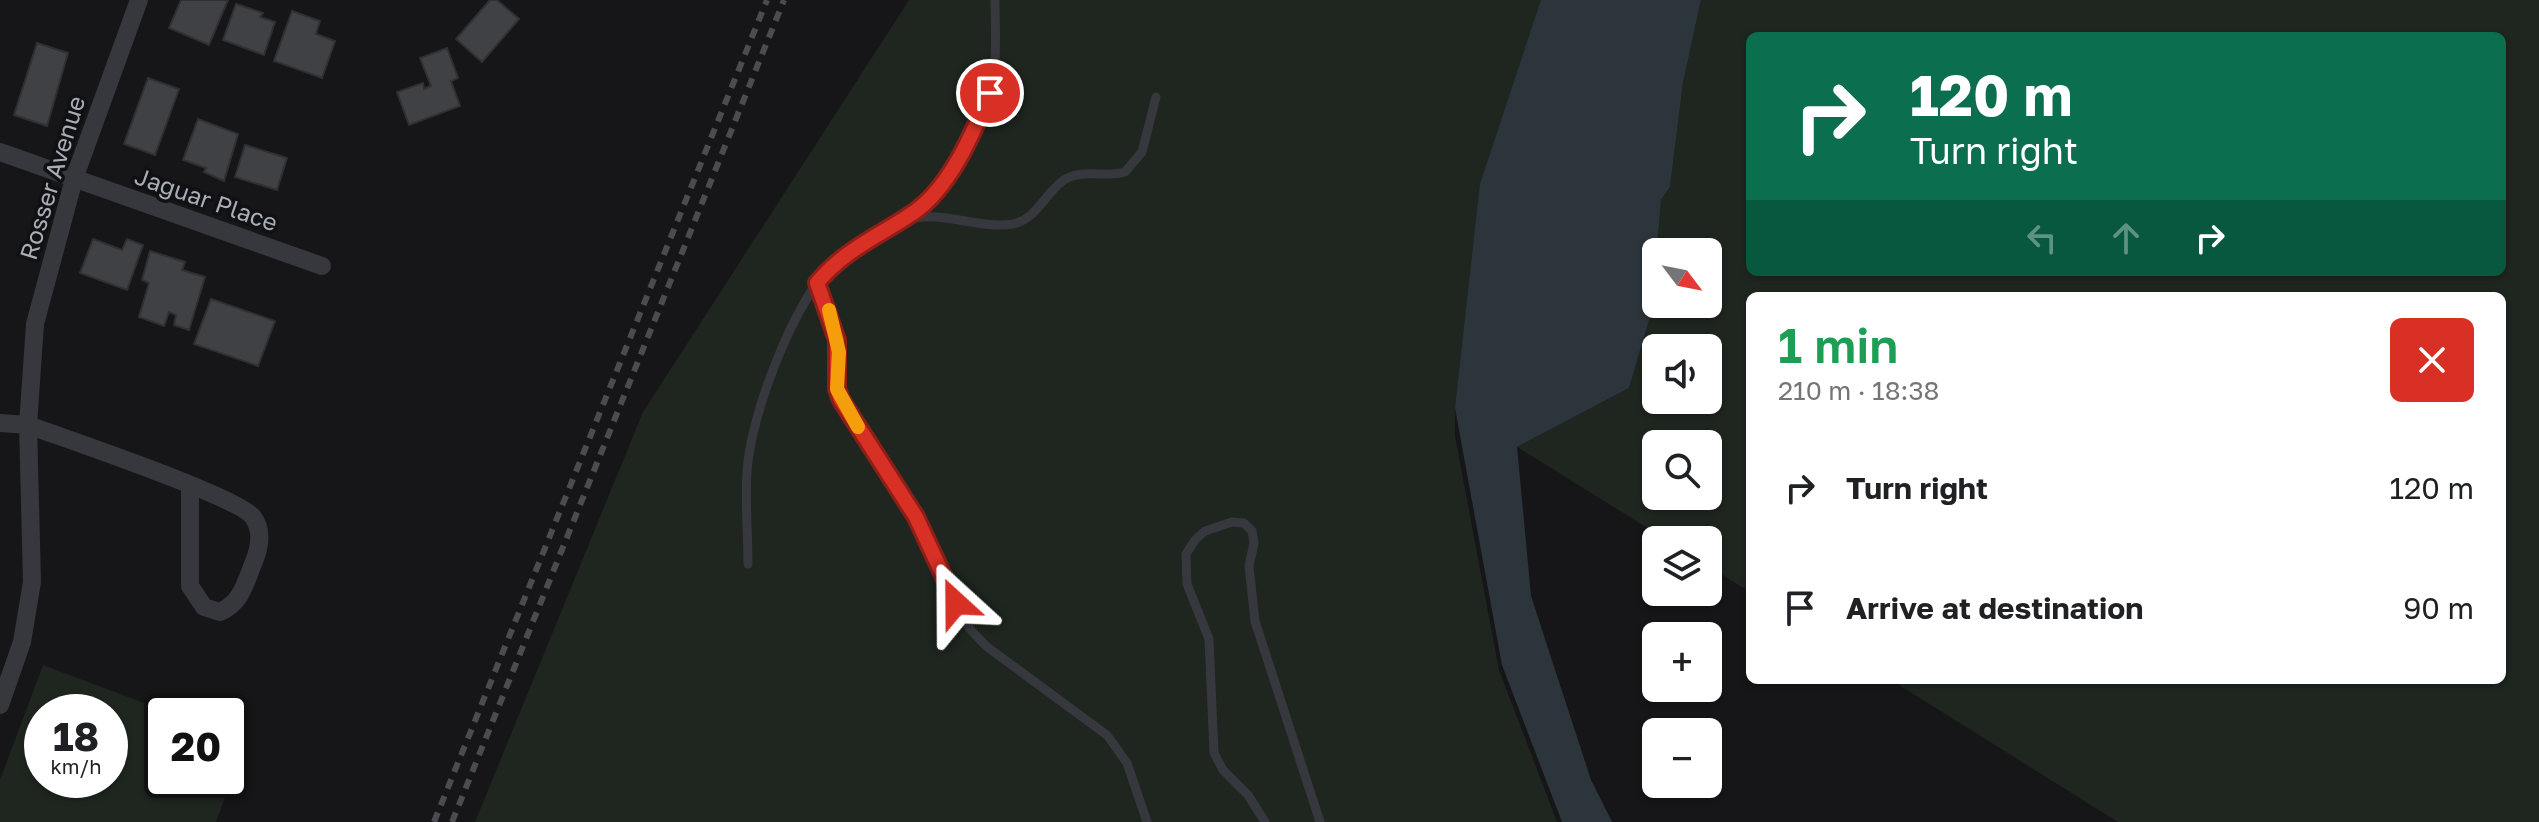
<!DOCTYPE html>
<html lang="en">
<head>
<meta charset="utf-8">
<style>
  :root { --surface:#fff; --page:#f6f6f6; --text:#202124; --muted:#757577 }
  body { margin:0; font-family:"Golos Text",sans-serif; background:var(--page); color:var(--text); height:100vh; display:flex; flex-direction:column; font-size:30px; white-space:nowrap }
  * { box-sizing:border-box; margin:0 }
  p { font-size:26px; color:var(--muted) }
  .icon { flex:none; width:44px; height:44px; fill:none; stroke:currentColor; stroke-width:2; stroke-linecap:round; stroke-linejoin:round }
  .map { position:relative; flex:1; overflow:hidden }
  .sheet { position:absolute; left:1746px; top:292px; width:760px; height:392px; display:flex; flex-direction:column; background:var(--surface); border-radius:12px; box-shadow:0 2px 6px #0004 }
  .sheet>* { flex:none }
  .top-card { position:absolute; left:1746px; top:32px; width:760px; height:244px; border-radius:12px; box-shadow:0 2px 6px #0004; background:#0b6e4f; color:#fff; overflow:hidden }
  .needle { width:52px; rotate:122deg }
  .tools { position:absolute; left:1642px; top:238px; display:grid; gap:16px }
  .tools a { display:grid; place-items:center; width:80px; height:80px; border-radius:12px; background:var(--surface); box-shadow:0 2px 6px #0004; font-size:40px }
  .speed { position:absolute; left:24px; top:694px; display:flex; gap:16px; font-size:40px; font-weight:700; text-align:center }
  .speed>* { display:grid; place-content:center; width:104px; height:104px; border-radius:50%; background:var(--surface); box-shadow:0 2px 6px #0004; line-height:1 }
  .speed small { font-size:20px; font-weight:400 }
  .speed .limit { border:4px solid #111; border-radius:12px; background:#fff; color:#111 }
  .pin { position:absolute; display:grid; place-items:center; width:68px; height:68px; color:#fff; margin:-34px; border:4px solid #fff; border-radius:50%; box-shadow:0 2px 8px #0007 }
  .me { position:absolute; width:88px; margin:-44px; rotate:336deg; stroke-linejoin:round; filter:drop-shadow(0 0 6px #0008) }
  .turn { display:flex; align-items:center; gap:28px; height:168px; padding:0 32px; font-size:36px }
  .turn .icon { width:104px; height:104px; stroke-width:2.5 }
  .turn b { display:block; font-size:56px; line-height:68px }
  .lanes { display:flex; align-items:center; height:76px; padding:0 32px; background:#0003; justify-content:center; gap:40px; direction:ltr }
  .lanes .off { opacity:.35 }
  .round { display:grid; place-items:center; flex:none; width:84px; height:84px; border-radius:12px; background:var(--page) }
  .overview { display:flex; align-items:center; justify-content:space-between; height:136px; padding:0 32px }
  h1 { font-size:48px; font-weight:600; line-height:60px; color:#1e9e55 }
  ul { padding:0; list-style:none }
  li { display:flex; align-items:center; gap:24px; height:120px; padding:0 32px }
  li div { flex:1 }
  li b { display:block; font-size:30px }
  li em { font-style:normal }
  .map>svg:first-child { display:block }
  .green { fill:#1e261f; fill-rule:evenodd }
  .water { fill:#2c353c }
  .building { fill:#404145; stroke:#303034; stroke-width:2 }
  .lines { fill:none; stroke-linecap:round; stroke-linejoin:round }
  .service { stroke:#37383d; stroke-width:9 }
  .minor { stroke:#37383d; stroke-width:18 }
  .rail { stroke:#4a4c52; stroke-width:6; stroke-dasharray:10 8; stroke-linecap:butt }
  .route-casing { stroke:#8d1f18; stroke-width:20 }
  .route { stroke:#d93025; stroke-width:14 }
  .slow { stroke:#f59e0b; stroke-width:14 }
  .labels { text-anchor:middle; stroke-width:7; stroke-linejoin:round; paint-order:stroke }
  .street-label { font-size:24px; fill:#a8adb8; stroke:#111113 }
</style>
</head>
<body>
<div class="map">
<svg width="2539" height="822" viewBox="0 0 2539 822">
  <rect width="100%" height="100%" fill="#161618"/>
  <path class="green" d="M909,0H1541L1455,407V436L1499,670L1557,822H475L643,412Z
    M1701,0H2539V822H2118L1891,680H2502V296H1750V592L1708,566V540H1667L1517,447L1629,388L1652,310L1656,259V304H1708V252H1657L1661,200L1670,187L1683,83ZM1750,36H2502V272H1750ZM1656,348H1708V400H1656ZM1656,444H1708V496H1656Z
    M43,665L168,712H162V780H230V735L246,741L216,822H0V780ZM42,712H110V780H42Z"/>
  <path class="water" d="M1541,0H1701L1683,83L1670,187L1661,200L1652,310L1629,388L1517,447L1531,596L1591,780L1612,822H1562L1502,665L1455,408L1480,184Z"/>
  <path class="building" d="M181,0H228L209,45L169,28Z
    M490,0H497L519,19L482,62L456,39Z
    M236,4L263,13L260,17L275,22L264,55L223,40Z
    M292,11L320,21L316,34L335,41L322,78L274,61Z
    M37,43L68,53L47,126L14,115Z
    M447,48L458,78L451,81L460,106L409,125L397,92L423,83L424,89L431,86L420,58Z
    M148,78L179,89L155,155L124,144Z
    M198,119L238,134L224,181L204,172L206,168L183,160Z
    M245,145L287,158L277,190L235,177Z
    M93,239L122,250L127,239L143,245L127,290L80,273Z
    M150,251L185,262L182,270L205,277L189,330L174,325L176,315L169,312L164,326L139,317L149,283L142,280Z
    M211,299L275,321L258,366L194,344Z"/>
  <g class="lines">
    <path class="service" d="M907,220C942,209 979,230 1013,224C1037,219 1045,193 1064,180C1082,168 1106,178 1125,172L1142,152L1156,97
      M817,283C828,303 836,326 838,349C840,367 835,382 841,400L916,517L969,628L986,646L1107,735L1127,763L1147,822
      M748,564C748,534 745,502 747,472C750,417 792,306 831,266C854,243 886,231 913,213C943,193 981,127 990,91C998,62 995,30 995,0
      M1265,822L1248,795L1223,770L1214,753L1209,639L1187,584L1186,554L1195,540L1205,531L1232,522L1244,523L1252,531L1254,543L1249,566L1255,621L1320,822"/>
    <path class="minor" d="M0,152L322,266
      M0,423L28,425C63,438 239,497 253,517C264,532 259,550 253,564C245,584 241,603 220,612L204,607L190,586V486
      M0,705L22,642L32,582L28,425L35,324L74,179L139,0"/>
    <path class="rail" d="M434,822L767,0
      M452,822L784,0"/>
  </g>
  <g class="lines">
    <g class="route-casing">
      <path id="route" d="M956,603L916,517L841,400L837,389V340L817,283C844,250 879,236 913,213C950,188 973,133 990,93"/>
    </g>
    <use href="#route" class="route"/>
    <path class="slow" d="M829,310L839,352L837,389L858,427"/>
  </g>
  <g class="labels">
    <g class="street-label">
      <text transform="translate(53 178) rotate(-73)" y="8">Rosser Avenue</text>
      <text transform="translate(206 200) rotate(19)" y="8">Jaguar Place</text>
    </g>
  </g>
</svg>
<div class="tools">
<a><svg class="needle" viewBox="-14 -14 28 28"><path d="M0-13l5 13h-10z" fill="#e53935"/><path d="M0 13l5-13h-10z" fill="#757577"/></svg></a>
<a><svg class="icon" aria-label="sound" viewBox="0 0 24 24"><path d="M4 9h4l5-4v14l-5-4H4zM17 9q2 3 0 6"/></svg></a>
<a><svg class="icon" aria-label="search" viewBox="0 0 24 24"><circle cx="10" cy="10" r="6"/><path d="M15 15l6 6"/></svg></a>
<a><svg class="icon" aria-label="layers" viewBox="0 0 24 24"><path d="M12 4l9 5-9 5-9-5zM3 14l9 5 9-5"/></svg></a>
<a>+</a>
<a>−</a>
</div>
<div class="speed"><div>18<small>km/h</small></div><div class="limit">20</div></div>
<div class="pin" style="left:990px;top:93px;background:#d93025"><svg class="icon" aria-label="arrive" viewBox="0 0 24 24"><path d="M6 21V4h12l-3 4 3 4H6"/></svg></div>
<svg class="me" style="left:956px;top:603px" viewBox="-20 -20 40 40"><path d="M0-17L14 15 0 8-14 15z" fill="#d93025" stroke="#fff" stroke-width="4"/></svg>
<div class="top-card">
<div class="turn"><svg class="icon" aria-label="right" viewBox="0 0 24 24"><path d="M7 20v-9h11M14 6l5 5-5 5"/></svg><div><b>120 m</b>Turn right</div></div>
<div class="lanes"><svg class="icon off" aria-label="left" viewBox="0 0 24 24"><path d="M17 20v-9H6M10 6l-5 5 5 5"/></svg><svg class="icon off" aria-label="ahead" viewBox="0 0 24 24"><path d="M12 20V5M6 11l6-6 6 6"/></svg><svg class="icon" aria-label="right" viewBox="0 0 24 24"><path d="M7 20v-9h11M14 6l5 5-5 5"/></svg></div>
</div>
<section class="sheet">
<div class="overview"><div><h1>1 min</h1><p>210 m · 18:38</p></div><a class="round" style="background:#d93025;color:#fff"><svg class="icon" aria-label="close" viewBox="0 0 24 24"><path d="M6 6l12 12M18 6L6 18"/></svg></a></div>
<ul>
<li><svg class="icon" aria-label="right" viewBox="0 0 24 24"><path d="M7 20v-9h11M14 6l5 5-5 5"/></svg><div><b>Turn right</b></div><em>120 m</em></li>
<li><svg class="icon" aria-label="arrive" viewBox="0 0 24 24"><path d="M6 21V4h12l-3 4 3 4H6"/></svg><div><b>Arrive at destination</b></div><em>90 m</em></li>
</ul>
</section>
</div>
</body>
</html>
